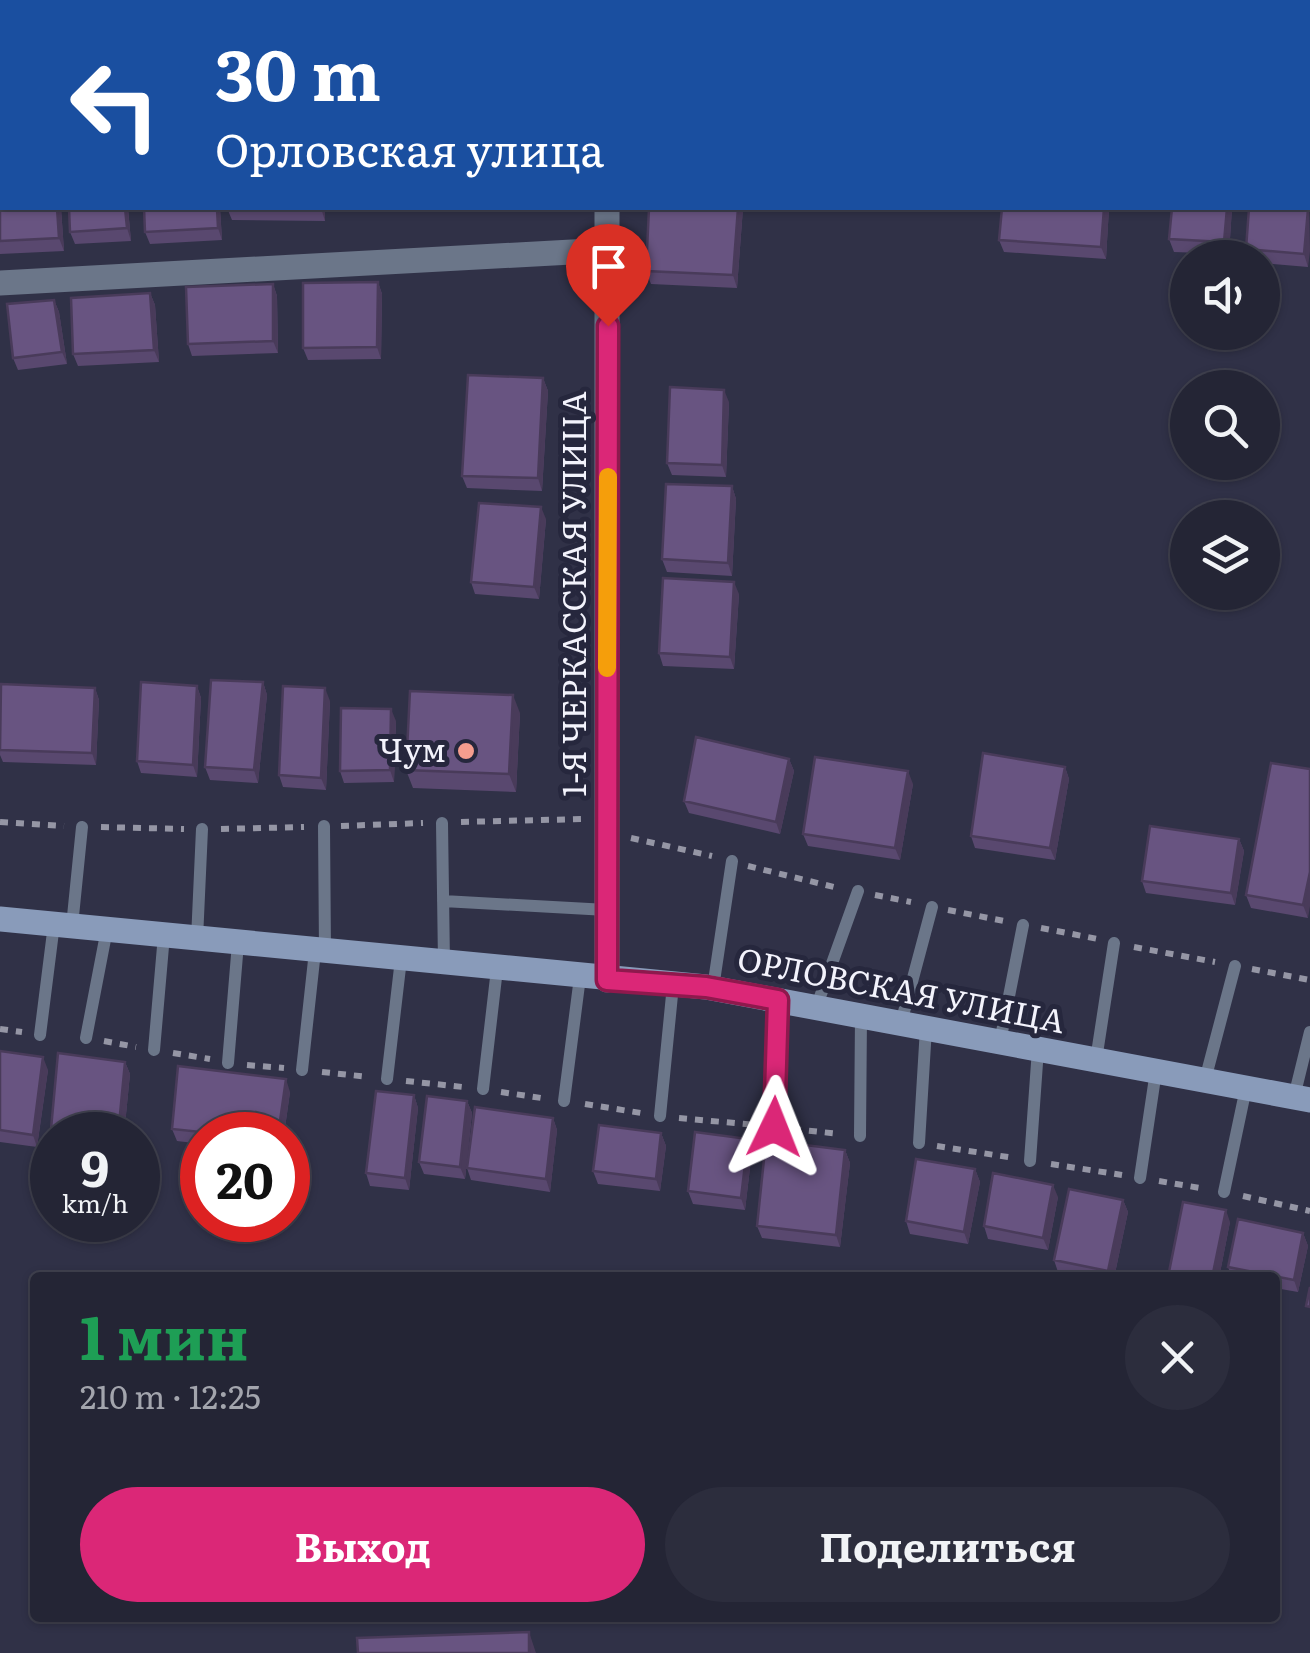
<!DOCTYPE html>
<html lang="ru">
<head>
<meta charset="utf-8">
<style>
  :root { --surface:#242535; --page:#2c2d3d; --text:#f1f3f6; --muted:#a3a5ad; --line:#414250; --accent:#db2777 }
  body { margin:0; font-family:Literata,serif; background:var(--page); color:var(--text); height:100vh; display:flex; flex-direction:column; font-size:38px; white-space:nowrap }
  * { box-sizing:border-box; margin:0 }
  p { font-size:32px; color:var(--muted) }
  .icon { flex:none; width:55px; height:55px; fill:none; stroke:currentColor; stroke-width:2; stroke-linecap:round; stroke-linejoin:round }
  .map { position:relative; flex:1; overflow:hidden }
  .details { position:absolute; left:30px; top:1272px; width:1250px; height:350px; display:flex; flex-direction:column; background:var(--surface); border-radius:10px; box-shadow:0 2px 8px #0004,0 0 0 2px var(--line) }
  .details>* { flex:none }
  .hud { position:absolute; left:0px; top:0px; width:1310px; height:210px; box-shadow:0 2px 8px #0004,0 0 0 2px var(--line); background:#1a4fa0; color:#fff; overflow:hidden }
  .fabs { position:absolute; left:1170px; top:240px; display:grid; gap:20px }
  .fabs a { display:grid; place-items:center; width:110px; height:110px; border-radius:50%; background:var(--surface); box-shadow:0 2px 8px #0004,0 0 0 2px var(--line); font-size:50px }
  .speed { position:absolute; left:30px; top:1112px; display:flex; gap:20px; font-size:50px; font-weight:700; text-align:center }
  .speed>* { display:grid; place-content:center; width:130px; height:130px; border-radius:50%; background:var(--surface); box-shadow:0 2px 8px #0004,0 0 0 2px var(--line); line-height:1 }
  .speed small { font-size:25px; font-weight:400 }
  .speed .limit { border:15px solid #d22; background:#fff; color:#111 }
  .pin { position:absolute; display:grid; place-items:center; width:85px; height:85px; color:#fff; margin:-102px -42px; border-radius:50% 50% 50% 0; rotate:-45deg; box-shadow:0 0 10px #0007 }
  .pin .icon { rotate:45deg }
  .me { position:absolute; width:110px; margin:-55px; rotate:2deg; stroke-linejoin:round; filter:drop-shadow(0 0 8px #0008) }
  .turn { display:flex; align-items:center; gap:35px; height:210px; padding:0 50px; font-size:45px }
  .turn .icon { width:130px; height:130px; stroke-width:2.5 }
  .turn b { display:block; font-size:70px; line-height:85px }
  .round { display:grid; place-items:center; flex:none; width:105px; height:105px; border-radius:52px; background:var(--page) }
  .head { display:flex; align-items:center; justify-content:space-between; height:170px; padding:0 50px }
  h1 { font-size:60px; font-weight:700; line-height:75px; color:#1e9e55 }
  .cta { display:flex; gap:20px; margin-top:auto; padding:20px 50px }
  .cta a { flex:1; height:115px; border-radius:60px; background:var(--accent); color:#fff; font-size:40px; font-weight:700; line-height:115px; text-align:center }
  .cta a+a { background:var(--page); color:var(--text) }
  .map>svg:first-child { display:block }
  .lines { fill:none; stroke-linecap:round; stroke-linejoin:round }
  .path { stroke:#9596a5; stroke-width:6; stroke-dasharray:8 8; stroke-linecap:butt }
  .lane { stroke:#6b7689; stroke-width:12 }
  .street { stroke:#6b7689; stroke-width:25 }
  .secondary { stroke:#899bba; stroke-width:25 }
  .wall { fill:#59486f }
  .shaded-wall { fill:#493b5a }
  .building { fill:#685481; stroke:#493b5a; stroke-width:2.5 }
  .route-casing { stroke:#8e194d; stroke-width:25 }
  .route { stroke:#db2777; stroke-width:18 }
  .slow { stroke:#f59e0b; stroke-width:18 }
  .poi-dot { fill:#f59d8e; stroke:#26273d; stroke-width:4 }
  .labels { text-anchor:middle; stroke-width:10; stroke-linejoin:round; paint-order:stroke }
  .street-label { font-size:32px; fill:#f3f3fc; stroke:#26273d }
  .poi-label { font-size:32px; fill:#f3f3fc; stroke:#26273d; text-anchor:end }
</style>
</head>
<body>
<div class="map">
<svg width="1310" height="1653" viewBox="0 0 1310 1653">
  <rect width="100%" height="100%" fill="#303147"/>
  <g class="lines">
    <path class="path" d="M0,822L64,826
      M461,822L583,819
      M341,826L423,823
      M101,827L184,829
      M221,829L304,827
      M631,838L712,856
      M748,866L838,888
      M875,895L911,902
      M948,910L1004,921
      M1041,928L1098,939
      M1134,947L1215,962
      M1252,969L1310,980
      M0,1029L22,1032
      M104,1041L136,1047
      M173,1053L210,1059
      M247,1065L284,1068
      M322,1072L369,1077
      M406,1081L463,1087
      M501,1092L548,1099
      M585,1104L641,1113
      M679,1118L756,1125
      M793,1129L840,1134
      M937,1146L1014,1158
      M1051,1164L1122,1175
      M1159,1181L1206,1189
      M1243,1196L1310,1211"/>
    <path class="lane" d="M442,823L444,963
      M324,826L325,952
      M443,901L607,910
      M72,926L82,827
      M197,939L202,829
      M713,988L732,861
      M816,1008L858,891
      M901,1023L932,907
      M40,1035L54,924
      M86,1038L107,929
      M1000,1042L1023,925
      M154,1050L164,935
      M1096,1060L1114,943
      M228,1063L238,943
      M302,1070L315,951
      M387,1079L401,959
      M1205,1080L1235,966
      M483,1089L497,969
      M1294,1097L1310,1032
      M564,1101L580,977
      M660,1116L673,985
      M774,1127L777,1001
      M860,1136L861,1016
      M919,1143L926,1028
      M1030,1161L1038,1049
      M1140,1178L1156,1071
      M1224,1192L1246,1088"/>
    <path class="street" d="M606,0V2
      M1308,164H1310
      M0,283L608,250
      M607,980V208"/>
    <path class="secondary" d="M0,919L706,987L1310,1100"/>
  </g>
  <path class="wall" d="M459,0H553V2H460Z
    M0,188L2,208H61L64,251L0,254Z
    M69,208H128L131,241L75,244L70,232Z
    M220,208L222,240L150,244L145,232Z
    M227,208H325V221L232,220Z
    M649,208H743L737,288L651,284L646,271Z
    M1109,208L1106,259L1004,252L999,240Z
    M1232,208L1229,254L1174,252L1169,239Z
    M1308,208V267L1262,263V258H1249L1246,249Z
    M378,282L382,294L381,359L308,360L303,348Z
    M273,284L277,296L278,353L192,356L188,344Z
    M150,293L155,305L159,362L78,366L73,354Z
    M54,300L59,312L67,364L18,370L13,358Z
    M543,378L548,391L542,491L467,488L462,476Z
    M729,402L726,477L672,475L667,463Z
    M732,486L736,499L732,576L667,572L662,559Z
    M546,519L539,599L475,594L471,582Z
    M739,594L734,669L663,666L659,653Z
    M263,682L267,695L258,783L210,780L205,767Z
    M1,684L95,688L99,700L96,765L3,762L0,755Z
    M197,686L201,698L197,777L141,773L137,761Z
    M330,701L326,790L283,787L279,775Z
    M520,713L516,792L413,788L406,770Z
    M396,721L394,782L344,783L340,771Z
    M789,759L794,771L780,834L689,813L684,801Z
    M1271,763L1308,918L1251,908L1246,895Z
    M1065,767L1069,779L1055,860L975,848L971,836Z
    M913,784L900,860L808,846L803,834Z
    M1239,839L1244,851L1235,905L1146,893L1142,881Z
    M0,1051L48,1070L37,1147L0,1142Z
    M125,1062L130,1074L124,1135H53L51,1129Z
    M290,1092L284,1135H202V1144L177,1141L172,1129Z
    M414,1095L418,1108L409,1190L370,1186L366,1173Z
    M467,1101L472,1113L465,1179L424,1174L419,1162Z
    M553,1118L557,1130L550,1192L471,1180L467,1168Z
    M661,1133L666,1146L660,1191L598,1184L593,1171Z
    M748,1139L752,1151L745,1210L693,1204L688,1191Z
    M845,1150L850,1163L840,1247L762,1238L757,1226Z
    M975,1169L980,1182L968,1244L910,1234L906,1221Z
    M1058,1197L1048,1250L988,1239L984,1226Z
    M1123,1200L1128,1212L1114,1278H1085L1058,1272L1054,1260Z
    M1230,1222L1219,1278H1171L1169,1272Z
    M1303,1233L1308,1246L1298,1292L1275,1288V1278H1232L1228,1267Z"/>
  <path class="shaded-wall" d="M1309,198L1310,251L1308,267L1304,254Z
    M57,208H61L64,251L59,238Z
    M125,208H128L131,241L127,228Z
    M217,208H220L222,240L218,228Z
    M321,208H325V221Z
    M738,208H743L737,288L733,275Z
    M1104,208H1109L1106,259L1101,247Z
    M1227,208H1232L1229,254L1224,242Z
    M378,282L382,294L381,359L377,347Z
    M273,284L277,296L278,353L273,341Z
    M150,293L155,305L159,362L154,350Z
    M54,300L59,312L67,364L62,352Z
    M543,378L548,391L542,491L538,478Z
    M724,390L729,402L726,477L722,465Z
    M732,486L736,499L732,576L728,563Z
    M541,507L546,519L539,599L534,587Z
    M734,582L739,594L734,669L730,657Z
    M263,682L267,695L258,783L254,770Z
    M197,686L201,698L197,777L193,765Z
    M95,688L99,700L96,765L92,753Z
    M325,688L330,701L326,790L321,778Z
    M513,695L520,713L516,792L509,774Z
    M391,709L396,721L394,782L390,770Z
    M789,759L794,771L780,834L776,822Z
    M1065,767L1069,779L1055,860L1050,848Z
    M908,771L913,784L900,860L895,848Z
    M1239,839L1244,851L1235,905L1231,893Z
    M1310,872V906L1308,918L1303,905Z
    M43,1057L48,1070L37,1147L33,1135Z
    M125,1062L130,1074L124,1135H118Z
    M286,1079L290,1092L284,1135H278Z
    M414,1095L418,1108L409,1190L405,1178Z
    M467,1101L472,1113L465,1179L460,1167Z
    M553,1118L557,1130L550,1192L546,1179Z
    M661,1133L666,1146L660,1191L656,1179Z
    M748,1139L752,1151L745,1210L741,1198Z
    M845,1150L850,1163L840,1247L836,1235Z
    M975,1169L980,1182L968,1244L964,1232Z
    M1053,1185L1058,1197L1048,1250L1043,1238Z
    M1123,1200L1128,1212L1114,1278H1110L1108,1271Z
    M1226,1210L1230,1222L1219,1278H1212Z
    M1303,1233L1308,1246L1298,1292L1294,1280Z
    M529,1632L536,1653H529Z"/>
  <path class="building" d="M1189,0H1245V2H1189Z
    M1308,38H1310V103H1308Z
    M0,188H2V208H57L59,238L0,241Z
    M1308,198H1309L1304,254L1246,249L1249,208H1308Z
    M69,208H125L127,228L70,232Z
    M144,208H217L218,228L145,232Z
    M227,208H321V209Z
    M649,208H738L733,275L646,271Z
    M1002,208H1104L1101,247L999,240Z
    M1172,208H1227L1224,242L1169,239Z
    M378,282L377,347L303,348V283Z
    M273,284V341L188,344L186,287Z
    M150,293L154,350L73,354L71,298Z
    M54,300L62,352L13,358L7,304Z
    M468,375L543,378L538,478L462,476Z
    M670,387L724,390L722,465L667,463Z
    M666,484L732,486L728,563L662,559Z
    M479,503L541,507L534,587L471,582Z
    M663,578L734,582L730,657L659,653Z
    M211,680L263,682L254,770L205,767Z
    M141,682L197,686L193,765L137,761Z
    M1,684L95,688L92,753L0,750Z
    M283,686L325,688L321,778L279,775Z
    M410,691L513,695L509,774L406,770Z
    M341,708L391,709L390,770L340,771Z
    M696,737L789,759L776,822L684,801Z
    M983,753L1065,767L1050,848L971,836Z
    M815,757L908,771L895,848L803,834Z
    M1271,763L1310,769V872L1303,905L1246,895Z
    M1150,826L1239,839L1231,893L1142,881Z
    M0,1051L43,1057L33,1135L0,1130Z
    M58,1053L125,1062L118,1135L51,1129Z
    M178,1066L286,1079L278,1135H229L172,1129Z
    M376,1091L414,1095L405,1178L366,1173Z
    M427,1096L467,1101L460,1167L419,1162Z
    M475,1107L553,1118L546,1179L467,1168Z
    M599,1125L661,1133L656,1179L593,1171Z
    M695,1132L748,1139L741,1198L688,1191Z
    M766,1140L845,1150L836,1235L757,1226Z
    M916,1159L975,1169L964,1232L906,1221Z
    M993,1173L1053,1185L1043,1238L984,1226Z
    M1069,1189L1123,1200L1108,1271L1054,1260Z
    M1183,1202L1226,1210L1212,1278H1194L1169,1272Z
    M1238,1219L1303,1233L1294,1280L1228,1267Z
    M1310,1287V1307L1306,1306Z
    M529,1632V1653H358L357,1638Z"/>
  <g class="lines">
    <g class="route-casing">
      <path id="route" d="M608,326L607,980L706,987L778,1000L774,1127"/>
    </g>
    <use href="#route" class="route"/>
    <path class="slow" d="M607,668L608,477"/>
  </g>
  <circle class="poi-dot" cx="466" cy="751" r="10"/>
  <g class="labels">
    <g class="street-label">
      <text transform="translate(575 594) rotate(-90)" y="11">1-Я ЧЕРКАССКАЯ УЛИЦА</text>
      <text transform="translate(901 991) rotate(11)" y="11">ОРЛОВСКАЯ УЛИЦА</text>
    </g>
    <g class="poi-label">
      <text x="446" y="762">Чум</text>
    </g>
  </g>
</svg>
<div class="fabs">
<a><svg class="icon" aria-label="sound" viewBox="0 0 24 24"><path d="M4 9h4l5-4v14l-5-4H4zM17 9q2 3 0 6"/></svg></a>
<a><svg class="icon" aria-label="search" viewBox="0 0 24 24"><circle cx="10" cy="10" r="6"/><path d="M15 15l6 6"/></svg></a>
<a><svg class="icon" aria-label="layers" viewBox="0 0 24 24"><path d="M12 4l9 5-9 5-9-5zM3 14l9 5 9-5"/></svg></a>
</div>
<div class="speed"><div>9<small>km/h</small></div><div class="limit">20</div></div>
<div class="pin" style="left:608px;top:326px;background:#d93025"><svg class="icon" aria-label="arrive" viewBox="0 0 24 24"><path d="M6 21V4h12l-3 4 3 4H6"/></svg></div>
<svg class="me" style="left:774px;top:1127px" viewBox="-20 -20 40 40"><path d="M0-17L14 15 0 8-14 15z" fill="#db2777" stroke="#fff" stroke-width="4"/></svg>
<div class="hud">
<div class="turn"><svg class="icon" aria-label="left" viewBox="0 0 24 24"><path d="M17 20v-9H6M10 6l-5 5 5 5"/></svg><div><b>30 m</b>Орловская улица</div></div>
</div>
<section class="details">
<div class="head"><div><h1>1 мин</h1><p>210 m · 12:25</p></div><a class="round"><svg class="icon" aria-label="close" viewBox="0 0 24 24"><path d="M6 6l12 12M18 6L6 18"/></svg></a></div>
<div class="cta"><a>Выход</a><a>Поделиться</a></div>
</section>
</div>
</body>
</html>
